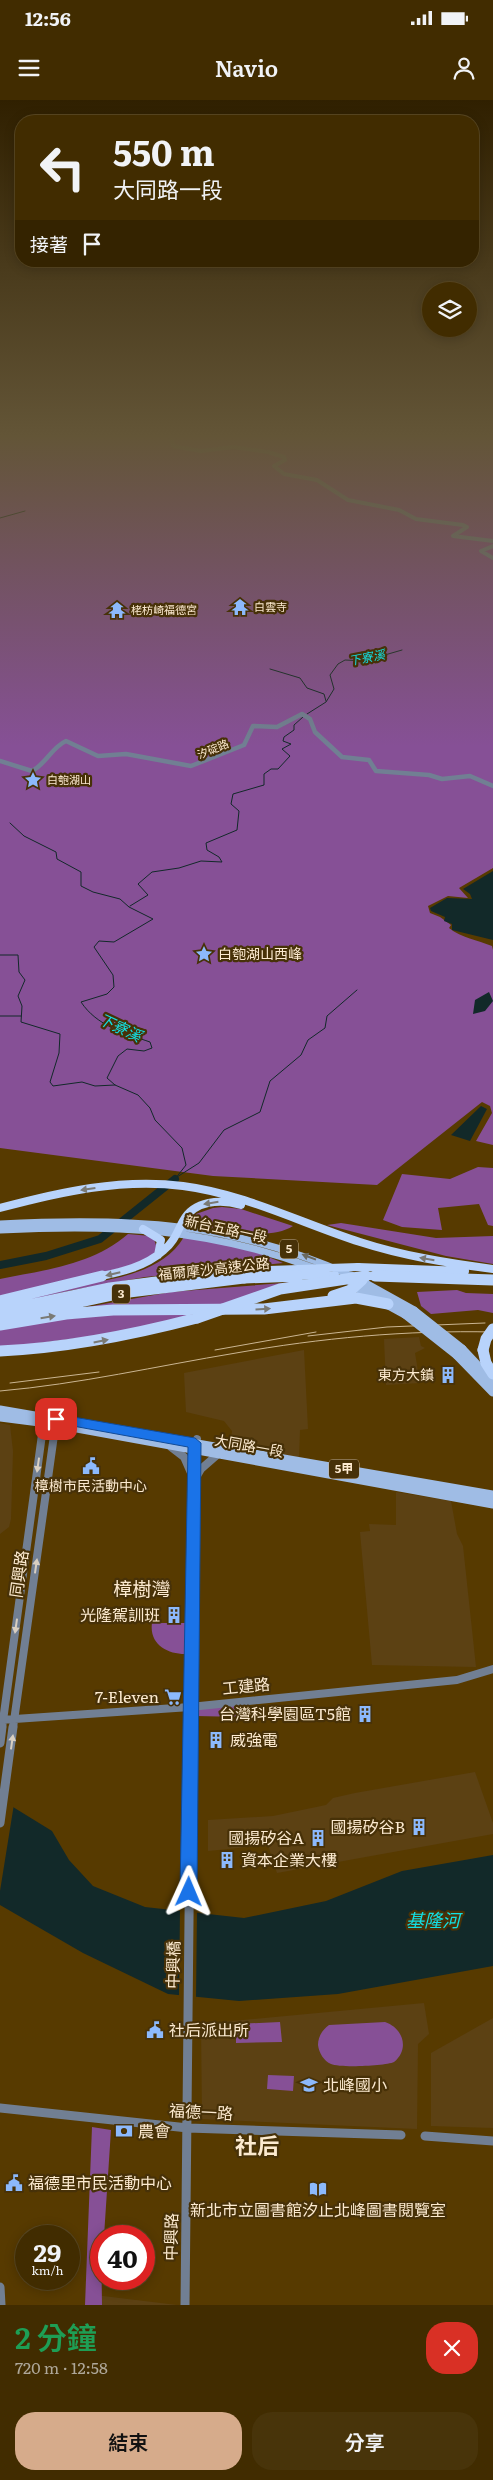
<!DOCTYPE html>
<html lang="zh-TW">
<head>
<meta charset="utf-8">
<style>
  :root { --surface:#412c00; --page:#48340a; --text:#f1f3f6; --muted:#aea799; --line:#5a4822; --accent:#d6ab8b }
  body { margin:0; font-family:Literata,"Noto Sans TC",serif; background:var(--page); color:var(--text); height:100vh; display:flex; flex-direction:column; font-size:19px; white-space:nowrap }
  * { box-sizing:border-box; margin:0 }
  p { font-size:16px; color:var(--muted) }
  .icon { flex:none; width:28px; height:28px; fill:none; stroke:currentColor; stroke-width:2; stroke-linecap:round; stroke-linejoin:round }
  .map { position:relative; height:2205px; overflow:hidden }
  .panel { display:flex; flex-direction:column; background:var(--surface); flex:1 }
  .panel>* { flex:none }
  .hud { position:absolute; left:15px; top:15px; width:464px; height:152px; border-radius:20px; box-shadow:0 2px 12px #0003,0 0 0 1px var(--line); background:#412c00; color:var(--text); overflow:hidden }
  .fabs { position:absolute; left:422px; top:182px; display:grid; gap:10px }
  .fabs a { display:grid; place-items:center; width:55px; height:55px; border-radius:50%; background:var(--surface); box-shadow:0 2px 12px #0003,0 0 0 1px var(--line); font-size:25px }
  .speed { position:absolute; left:15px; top:2125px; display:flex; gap:10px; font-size:25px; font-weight:700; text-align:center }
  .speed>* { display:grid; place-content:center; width:65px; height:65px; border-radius:50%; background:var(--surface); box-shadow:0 2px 12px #0003,0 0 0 1px var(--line); line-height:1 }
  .speed small { font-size:12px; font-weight:400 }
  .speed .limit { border:8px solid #d22; background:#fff; color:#111 }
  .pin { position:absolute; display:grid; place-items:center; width:42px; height:42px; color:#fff; margin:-21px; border-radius:10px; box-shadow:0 2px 8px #0006 }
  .me { position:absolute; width:55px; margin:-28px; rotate:1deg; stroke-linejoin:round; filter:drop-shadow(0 0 4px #0008) }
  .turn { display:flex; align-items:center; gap:18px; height:105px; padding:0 15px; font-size:22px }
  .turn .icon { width:65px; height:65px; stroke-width:2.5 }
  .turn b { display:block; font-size:35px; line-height:42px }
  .then { display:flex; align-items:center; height:48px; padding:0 15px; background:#0003; gap:10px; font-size:19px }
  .round { display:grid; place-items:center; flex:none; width:52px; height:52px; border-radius:20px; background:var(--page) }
  .headline { display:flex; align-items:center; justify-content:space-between; height:85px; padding:0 15px }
  h1 { font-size:30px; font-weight:600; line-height:38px; color:#1e9e55 }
  .primary-button { display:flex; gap:10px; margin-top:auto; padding:10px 15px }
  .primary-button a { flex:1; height:58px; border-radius:20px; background:var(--accent); color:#111; font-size:20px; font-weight:600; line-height:58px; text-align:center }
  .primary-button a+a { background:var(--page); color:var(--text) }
  .status { display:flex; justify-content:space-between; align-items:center; height:35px; padding:0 25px; background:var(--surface); direction:ltr }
  .status svg { height:14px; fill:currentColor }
  header { display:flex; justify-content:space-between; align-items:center; height:65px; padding:0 15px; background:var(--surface); font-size:22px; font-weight:600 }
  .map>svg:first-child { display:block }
  .built { fill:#5c4113 }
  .green { fill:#865096 }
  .water { fill:#122929 }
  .pier { fill:#573a00 }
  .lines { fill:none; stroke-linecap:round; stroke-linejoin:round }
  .stream { stroke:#122929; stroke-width:1 }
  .river { stroke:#122929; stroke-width:8 }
  .minor-far3 { stroke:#717f93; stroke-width:4 }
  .minor-far2 { stroke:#717f93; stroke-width:4.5 }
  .minor-far1 { stroke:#717f93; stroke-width:8 }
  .minor { stroke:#717f93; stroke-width:9 }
  .major-far1 { stroke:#9fbce5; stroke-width:7 }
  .major { stroke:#9fbce5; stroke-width:9 }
  .highway-far1 { stroke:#b8d3fb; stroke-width:8 }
  .highway { stroke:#b8d3fb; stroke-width:11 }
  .rail { stroke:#cab591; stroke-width:1 }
  .major-bridge { stroke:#9fbce5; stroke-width:9 }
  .highway-bridge-far1 { stroke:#b8d3fb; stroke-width:8 }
  .highway-bridge { stroke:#b8d3fb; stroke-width:11 }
  .oneway { fill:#7a7a75 }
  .oneway2 { fill:#6a6960 }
  .oneway3 { fill:#d9cfc1 }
  .route { fill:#1a73e8; stroke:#114b97 }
  .labels { text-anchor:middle; stroke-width:4.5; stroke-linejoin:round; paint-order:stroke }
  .far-poi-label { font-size:11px; fill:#fcead0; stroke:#473108; text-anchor:start }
  .far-street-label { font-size:11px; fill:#fcead0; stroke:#473108 }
  .far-water-label { font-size:12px; font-style:italic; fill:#12e0e5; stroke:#473108 }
  .shield { fill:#473108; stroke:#c6b294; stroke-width:1 }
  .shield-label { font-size:12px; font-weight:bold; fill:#fcead0 }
  .poi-label { font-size:14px; fill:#fcead0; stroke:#473108; text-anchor:start }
  .street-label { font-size:14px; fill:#fcead0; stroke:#473108 }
  .water-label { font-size:15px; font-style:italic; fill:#12e0e5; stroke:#473108 }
  .near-street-label { font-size:16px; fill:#fcead0; stroke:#473108 }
  .near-poi-label { font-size:16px; fill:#fcead0; stroke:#473108; text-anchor:start }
  .near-water-label { font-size:18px; font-style:italic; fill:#12e0e5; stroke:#473108 }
  .near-quarter-label { font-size:19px; fill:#fcead0; stroke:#473108 }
  .near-district-label { font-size:22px; font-weight:bold; fill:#fcead0; stroke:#473108 }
</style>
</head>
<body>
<div class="status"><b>12:56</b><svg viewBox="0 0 49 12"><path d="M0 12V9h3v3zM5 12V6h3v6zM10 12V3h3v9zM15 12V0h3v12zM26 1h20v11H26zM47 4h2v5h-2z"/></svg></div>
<header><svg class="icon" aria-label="menu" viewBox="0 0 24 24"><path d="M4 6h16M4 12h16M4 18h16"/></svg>Navio<svg class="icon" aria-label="person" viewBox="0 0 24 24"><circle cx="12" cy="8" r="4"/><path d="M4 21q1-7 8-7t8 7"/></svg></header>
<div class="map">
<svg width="493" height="2205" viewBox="0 0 493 2205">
  <rect width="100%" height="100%" fill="#573a00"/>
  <path class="built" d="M419,1237L421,1246L425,1248L415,1253L420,1283L386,1285L384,1239Z
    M304,1250L308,1329L300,1330L299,1358L230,1345L232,1331L224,1321L186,1312L184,1273Z
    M0,1323L10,1325L13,1351L11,1419L9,1427L0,1434Z
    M396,1392L451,1401L457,1434L463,1446L476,1567L372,1565L360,1432L370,1431L369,1424L396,1425Z
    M475,1672L493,1723V1734L277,1773L268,1745L208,1751V1720L273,1716L326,1705L333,1698L355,1693Z
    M424,1903L429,1934L418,1944L417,2029L202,2019L201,1924Z
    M493,1918V2028L431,2026V1953Z
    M95,2195L177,2205H95Z"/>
  <path class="green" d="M0,337H493V768L459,788L468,798L448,796L428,806L430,813L440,817L451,825L449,828C462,838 477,840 492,846L493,850V1045L476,1041L492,1013L490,1006L482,1002L377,1085L213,1076L0,1048Z
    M478,1067L493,1068V1126L488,1125L479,1104L438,1108L442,1130L402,1127L383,1120L402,1074L450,1079Z
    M222,1107L241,1109L293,1126C268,1142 219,1129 192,1123L196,1114L213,1108Z
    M341,1123L436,1138L493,1136V1164L446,1156L327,1125Z
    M128,1134L150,1136L154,1139L157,1148L154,1154L133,1165L0,1198V1179C44,1170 93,1165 128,1134Z
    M184,1137L249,1149L283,1163L145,1177L73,1190L0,1207C18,1201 37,1195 55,1190C98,1180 159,1179 184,1137Z
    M308,1181L222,1207L70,1210L171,1192Z
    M457,1190L466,1193L493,1194V1213L478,1210L431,1214L421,1206L417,1192Z
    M134,1213H198L134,1231L0,1248V1230L55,1220Z
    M152,1523H186L185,1554C167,1554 149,1544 152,1523Z
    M247,1601L242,1617L196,1616L199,1606Z
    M280,1922L282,1942L236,1943V1924Z
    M385,1922C403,1928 410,1949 394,1962C385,1966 340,1968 331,1964C324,1961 319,1953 318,1945C318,1937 322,1930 329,1925Z
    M268,1975L294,1976L293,1991L267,1989Z
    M92,2027L111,2030L104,2136H101L102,2205H85Z"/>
  <path class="water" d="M493,771V840L452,830V824L444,821L445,817L431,811L430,808L447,798L472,799L470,794L463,789Z
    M489,892L493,901L485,911L473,914L475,900Z
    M481,1006L487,1009L470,1041L451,1035Z
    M0,1699L52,1731L69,1760L93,1786L145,1807L244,1818L326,1801L402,1771L493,1755V1866L338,1894L239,1901L168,1894L83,1853L0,1805Z"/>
  <path class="pier" d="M0,1696L14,1704L0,1791Z
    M180,1809L197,1810L196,1899L179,1897Z"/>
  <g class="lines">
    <path class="stream" d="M0,418L25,411
      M270,569L300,578L307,588L324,594L326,601
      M307,614L326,602L334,589L330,575L338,564L345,560L364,561L402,550
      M10,723L24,736L56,752L57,759L81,772V786L93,792L120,799L129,807L153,819L114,842L99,841L94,847L113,875L114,887L107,894L81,902C97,926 124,933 150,942L152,948L144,951L127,949L118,956L107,978L115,985L138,995L150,1008L155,1020L182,1048L186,1065L175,1079
      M130,806L148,795L138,784L152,772L179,768L201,761L222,762L219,757L207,750L206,743L237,730L239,711L231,704L233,694L264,685V674L271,669H278L290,656L282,649L291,644L283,641L284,637L294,630V625L303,617
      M0,855H18L19,872L25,880L18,896L22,906L21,922L60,934L59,953L50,982L53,986L82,982L95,986L115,985
      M0,916H21
      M177,1077L199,1063L224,1030L260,1012L270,981L301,955L308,940L325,928L327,916L357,890"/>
    <path class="river" d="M0,1165L46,1156L100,1139L175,1079"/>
    <path class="minor-far3" d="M171,337L173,346L201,351L233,347L268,352L284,357L285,360L274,366L284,374L317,380L348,400L399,410L416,419L463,425L467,427L453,436L493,441
      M493,446L481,451L493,458"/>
    <path class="minor-far2" d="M0,661L32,671C46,664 52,647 66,641L98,656L126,654L191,666L244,645L253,626L277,627L302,614L310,619L315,632L342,657L369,660L376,671L429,675L442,679L470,676L493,686"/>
    <path class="minor-far1" d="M171,1347L184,1357L191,1373
      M194,1381L201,1369L217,1355
      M0,1620L190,1607L457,1580L493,1569
      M2,1628L44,1320
      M13,1628L56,1321
      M191,1628L194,1349L197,1339"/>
    <path class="minor" d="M0,1643L2,1627
      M0,1723L13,1627
      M0,2008L188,2028L401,2035
      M425,2036L493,2041
      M0,2187L1,2205
      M185,2205L191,1627"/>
    <path class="major-far1" d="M0,1124C132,1117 232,1122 354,1177
      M0,1130C113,1124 207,1128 314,1168"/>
    <path class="major" d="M351,1176L414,1211
      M352,1185L405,1214
      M462,1249L493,1282
      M457,1255L493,1292
      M0,1310L493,1395
      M0,1317L55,1324L493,1404"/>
    <path class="highway-far1" d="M0,1108C60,1092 121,1078 183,1086C245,1094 301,1123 360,1142C403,1156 448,1163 493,1169
      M143,1129L161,1140L158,1155
      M358,1167L465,1171
      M368,1176L414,1177
      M97,1177C121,1172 145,1167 164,1150C174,1142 177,1132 183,1121C194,1100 221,1099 241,1105
      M192,1177L243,1171"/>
    <path class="highway" d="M375,1176L493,1180
      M333,1196L351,1190L362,1180
      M0,1201L102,1176
      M0,1211L110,1188L202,1176
      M0,1219L121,1193L244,1178
      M0,1225L66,1214L113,1210L264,1209L356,1198L388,1204
      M483,1250L486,1263L493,1274
      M0,1251C67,1248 132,1235 197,1218"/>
    <path class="rail" d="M308,1236L387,1227L485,1223
      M215,1250L316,1232
      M10,1283L99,1272
      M0,1291C80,1284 157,1266 236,1253C321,1238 406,1230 493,1232"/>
    <path class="major-bridge" d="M414,1211L462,1249
      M405,1214L457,1255"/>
    <path class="highway-bridge-far1" d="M243,1171L358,1167
      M260,1177L335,1175
      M358,1177L368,1176"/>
    <path class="highway-bridge" d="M244,1178L298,1176
      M197,1218L280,1189L366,1176
      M483,1250L486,1239L493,1229"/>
  </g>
  <defs><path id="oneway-solid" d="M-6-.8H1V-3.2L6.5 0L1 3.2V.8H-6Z" transform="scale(1.25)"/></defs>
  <g class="oneway">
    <use href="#oneway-solid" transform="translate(88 1089) rotate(172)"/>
    <use href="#oneway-solid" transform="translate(211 1103) rotate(171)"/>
    <use href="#oneway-solid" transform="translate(427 1159) rotate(-170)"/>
    <use href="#oneway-solid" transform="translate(113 1174) rotate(167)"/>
    <use href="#oneway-solid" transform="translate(263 1209) rotate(-3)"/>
    <use href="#oneway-solid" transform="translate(48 1217) rotate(-9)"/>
    <use href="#oneway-solid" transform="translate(101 1241) rotate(-11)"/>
  </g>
  <use class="oneway2" href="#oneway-solid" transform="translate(309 1157) rotate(-159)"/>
  <g class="oneway3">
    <use href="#oneway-solid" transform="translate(38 1365) rotate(98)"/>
    <use href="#oneway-solid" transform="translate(36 1466) rotate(-82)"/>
    <use href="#oneway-solid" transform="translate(16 1526) rotate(98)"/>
    <use href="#oneway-solid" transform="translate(12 1642) rotate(-82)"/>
  </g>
  <linearGradient id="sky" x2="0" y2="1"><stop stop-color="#302000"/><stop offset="0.52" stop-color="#635537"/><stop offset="1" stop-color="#635537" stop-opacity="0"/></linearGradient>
  <rect width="493" height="646" fill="url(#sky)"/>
  <path class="route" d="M56,1314L195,1338L201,1343L197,1792L194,1797L189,1800L183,1797L180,1792L188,1347L51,1322L49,1319L51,1315Z"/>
  <defs>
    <g id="temple-bare" transform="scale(1.35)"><path d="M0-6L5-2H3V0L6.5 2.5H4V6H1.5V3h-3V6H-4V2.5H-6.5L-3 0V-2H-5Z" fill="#8cb9fc" stroke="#473108" stroke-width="2.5" paint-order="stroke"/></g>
    <g id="sight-bare" transform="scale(1.35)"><path d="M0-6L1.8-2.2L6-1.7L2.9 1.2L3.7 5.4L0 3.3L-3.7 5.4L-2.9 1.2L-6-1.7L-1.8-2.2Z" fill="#8cb9fc" stroke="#473108" stroke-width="2.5" paint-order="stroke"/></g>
    <g id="building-bare" transform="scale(1.35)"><path d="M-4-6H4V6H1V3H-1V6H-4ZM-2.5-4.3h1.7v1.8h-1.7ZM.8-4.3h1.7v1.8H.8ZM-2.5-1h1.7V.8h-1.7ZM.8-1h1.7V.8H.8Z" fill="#8cb9fc" stroke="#473108" stroke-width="2.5" paint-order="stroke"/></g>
    <g id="civic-bare" transform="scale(1.35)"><path d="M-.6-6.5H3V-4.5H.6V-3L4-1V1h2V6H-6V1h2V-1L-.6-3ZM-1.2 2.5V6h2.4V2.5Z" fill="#8cb9fc" stroke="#473108" stroke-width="2.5" paint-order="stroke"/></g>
    <g id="supermarket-bare" transform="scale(1.35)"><path d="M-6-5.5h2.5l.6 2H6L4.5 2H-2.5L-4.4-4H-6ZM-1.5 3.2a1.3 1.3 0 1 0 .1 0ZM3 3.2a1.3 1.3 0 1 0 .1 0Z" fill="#8cb9fc" stroke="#473108" stroke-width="2.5" paint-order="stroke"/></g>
    <g id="school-bare" transform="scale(1.35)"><path d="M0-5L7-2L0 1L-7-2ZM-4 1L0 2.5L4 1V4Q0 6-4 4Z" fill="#8cb9fc" stroke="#473108" stroke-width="2.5" paint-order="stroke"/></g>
    <g id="bank-bare" transform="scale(1.35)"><path d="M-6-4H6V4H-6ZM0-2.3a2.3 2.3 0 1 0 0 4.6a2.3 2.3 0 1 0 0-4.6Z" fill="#8cb9fc" stroke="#473108" stroke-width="2.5" paint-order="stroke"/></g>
    <g id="library-bare" transform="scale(1.35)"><path d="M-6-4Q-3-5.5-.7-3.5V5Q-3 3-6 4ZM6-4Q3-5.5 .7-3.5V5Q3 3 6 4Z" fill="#8cb9fc" stroke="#473108" stroke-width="2.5" paint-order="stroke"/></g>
  </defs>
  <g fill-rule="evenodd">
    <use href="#temple-bare" x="240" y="507"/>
    <use href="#temple-bare" x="117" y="510"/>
    <use href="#sight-bare" x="33" y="680"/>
    <use href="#sight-bare" x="204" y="854"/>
    <use href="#building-bare" x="448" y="1275"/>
    <use href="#civic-bare" x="91" y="1366"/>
    <use href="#building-bare" x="174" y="1515"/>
    <use href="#supermarket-bare" x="173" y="1597"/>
    <use href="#building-bare" x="365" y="1614"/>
    <use href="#building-bare" x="216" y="1640"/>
    <use href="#building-bare" x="419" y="1727"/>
    <use href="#building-bare" x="318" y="1738"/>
    <use href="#building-bare" x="227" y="1760"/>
    <use href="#civic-bare" x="155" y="1930"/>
    <use href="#school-bare" x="309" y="1985"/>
    <use href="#bank-bare" x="124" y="2031"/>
    <use href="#civic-bare" x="14" y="2083"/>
    <use href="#library-bare" x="318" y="2089"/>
  </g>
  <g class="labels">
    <g class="far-poi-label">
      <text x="254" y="511">白雲寺</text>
      <text x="131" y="514">栳枋崎福德宮</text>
      <text x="47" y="684">白匏湖山</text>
    </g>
    <g class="far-street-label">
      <text transform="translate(213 649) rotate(-22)" y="4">汐碇路</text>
    </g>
    <g class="far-water-label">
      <text transform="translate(367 558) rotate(-11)" y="4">下寮溪</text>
    </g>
    <g class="shield">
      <rect x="280" y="1139.5" width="18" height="19" rx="4"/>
      <rect x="112" y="1184.5" width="18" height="19" rx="4"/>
      <rect x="329" y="1359.5" width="30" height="19" rx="4"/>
    </g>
    <g class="shield-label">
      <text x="289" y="1153">5</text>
      <text x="121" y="1198">3</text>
      <text x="344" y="1373">5甲</text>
    </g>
    <g class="poi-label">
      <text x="218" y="859">白匏湖山西峰</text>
      <text x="434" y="1280" text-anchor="end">東方大鎮</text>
      <text x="91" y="1391" text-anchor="middle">樟樹市民活動中心</text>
    </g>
    <g class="street-label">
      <text transform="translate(226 1129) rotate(12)" y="5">新台五路一段</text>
      <text transform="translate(214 1169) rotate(-6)" y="5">福爾摩沙高速公路</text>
      <text transform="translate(249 1346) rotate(10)" y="5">大同路一段</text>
    </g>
    <g class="water-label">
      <text transform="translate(120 928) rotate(25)" y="5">下寮溪</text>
    </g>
    <g class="near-street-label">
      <text transform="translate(19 1474) rotate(-82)" y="6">同興路</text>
      <text transform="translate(246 1586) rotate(-6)" y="6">工建路</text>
      <text transform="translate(173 1865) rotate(-89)" y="6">中興橋</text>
      <text transform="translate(201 2012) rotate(3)" y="6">福德一路</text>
      <text transform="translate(171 2137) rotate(-89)" y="6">中興路</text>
    </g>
    <g class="near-poi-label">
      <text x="160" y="1521" text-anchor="end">光隆駕訓班</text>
      <text x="159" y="1603" text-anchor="end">7-Eleven</text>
      <text x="351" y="1620" text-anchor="end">台灣科學園區T5館</text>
      <text x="230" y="1646">威強電</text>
      <text x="405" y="1733" text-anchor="end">國揚矽谷B</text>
      <text x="304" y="1744" text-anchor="end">國揚矽谷A</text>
      <text x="241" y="1766">資本企業大樓</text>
      <text x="169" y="1936">社后派出所</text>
      <text x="323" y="1991">北峰國小</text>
      <text x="138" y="2037">農會</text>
      <text x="28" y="2089">福德里市民活動中心</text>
      <text x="318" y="2116" text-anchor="middle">新北市立圖書館汐止北峰圖書閱覽室</text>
    </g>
    <g class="near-water-label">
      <text x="433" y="1827">基隆河</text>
    </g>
    <g class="near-quarter-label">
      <text x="142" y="1496">樟樹灣</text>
    </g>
    <g class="near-district-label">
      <text x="257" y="2054">社后</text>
    </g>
  </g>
</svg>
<div class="fabs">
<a><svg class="icon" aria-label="layers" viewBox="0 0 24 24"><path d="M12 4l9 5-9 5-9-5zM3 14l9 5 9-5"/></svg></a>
</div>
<div class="speed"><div>29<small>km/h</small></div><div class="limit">40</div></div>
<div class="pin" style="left:56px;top:1319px;background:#d93025"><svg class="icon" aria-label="arrive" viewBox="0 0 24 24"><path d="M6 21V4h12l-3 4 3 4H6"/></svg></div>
<svg class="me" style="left:189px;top:1792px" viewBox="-20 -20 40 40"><path d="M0-17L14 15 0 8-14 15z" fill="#1a73e8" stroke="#fff" stroke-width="4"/></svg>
<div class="hud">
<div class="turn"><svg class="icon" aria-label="left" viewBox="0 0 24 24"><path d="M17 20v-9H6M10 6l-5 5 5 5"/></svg><div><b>550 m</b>大同路一段</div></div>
<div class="then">接著<svg class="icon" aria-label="arrive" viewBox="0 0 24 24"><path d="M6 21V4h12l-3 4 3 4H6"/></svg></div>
</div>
</div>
<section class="panel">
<div class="headline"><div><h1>2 分鐘</h1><p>720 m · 12:58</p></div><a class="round" style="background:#d93025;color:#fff"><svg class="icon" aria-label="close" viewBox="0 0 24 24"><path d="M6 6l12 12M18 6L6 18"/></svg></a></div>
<div class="primary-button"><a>結束</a><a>分享</a></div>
</section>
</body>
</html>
